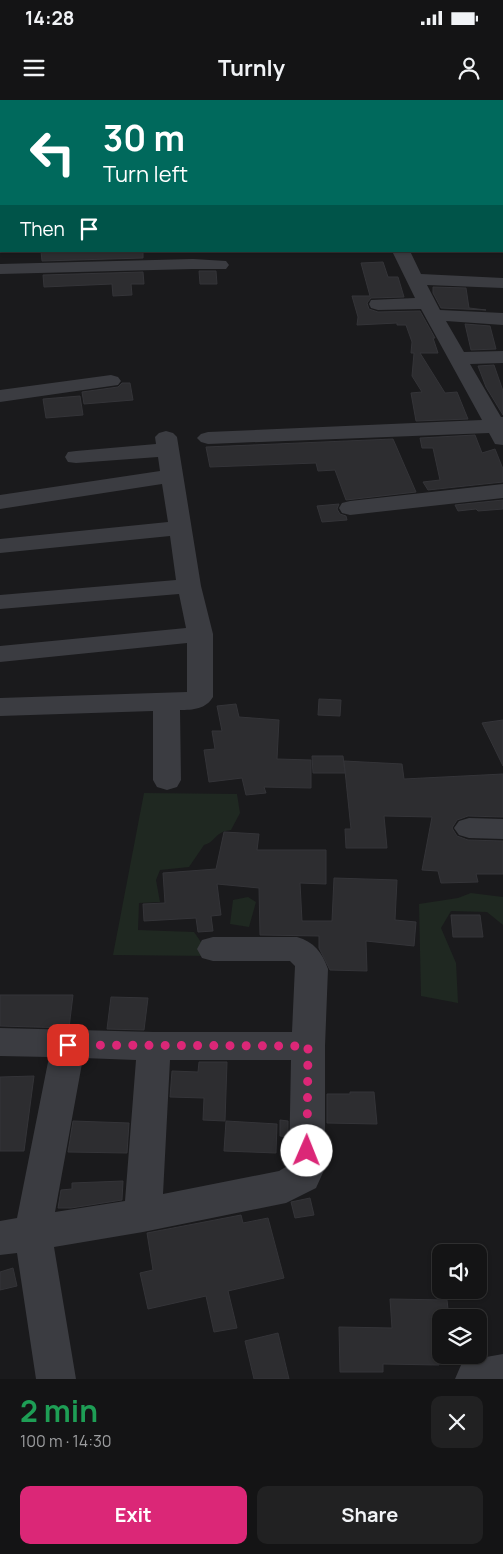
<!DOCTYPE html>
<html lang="en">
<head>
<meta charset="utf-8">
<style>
  :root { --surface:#141415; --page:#212122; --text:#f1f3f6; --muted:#9d9ea0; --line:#333334; --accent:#db2777 }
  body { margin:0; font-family:Manrope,sans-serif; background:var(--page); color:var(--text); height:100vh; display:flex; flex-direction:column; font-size:19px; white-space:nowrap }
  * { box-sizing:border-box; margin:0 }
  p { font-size:16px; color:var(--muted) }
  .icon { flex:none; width:28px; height:28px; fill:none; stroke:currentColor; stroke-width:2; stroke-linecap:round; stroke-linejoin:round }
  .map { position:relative; height:1279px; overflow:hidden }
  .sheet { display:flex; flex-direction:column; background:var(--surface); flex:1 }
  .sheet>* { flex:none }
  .hud { position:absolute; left:0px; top:0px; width:504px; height:152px; box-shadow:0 1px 4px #0004,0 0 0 1px var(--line); background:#00695c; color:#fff; overflow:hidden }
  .buttons { position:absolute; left:432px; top:1144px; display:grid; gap:10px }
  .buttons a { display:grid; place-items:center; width:55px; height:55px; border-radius:10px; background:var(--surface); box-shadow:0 1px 4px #0004,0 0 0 1px var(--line); font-size:25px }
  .pin { position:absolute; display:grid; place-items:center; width:42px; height:42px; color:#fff; margin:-21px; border-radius:10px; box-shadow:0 2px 8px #0006 }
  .me { position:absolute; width:55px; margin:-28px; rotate:1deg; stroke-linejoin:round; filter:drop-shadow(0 0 4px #0008) }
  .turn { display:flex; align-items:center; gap:18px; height:105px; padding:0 20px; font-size:22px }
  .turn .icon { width:65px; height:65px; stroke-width:2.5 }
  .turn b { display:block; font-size:35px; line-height:42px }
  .then { display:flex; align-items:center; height:48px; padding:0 20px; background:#0003; gap:10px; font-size:19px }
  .round { display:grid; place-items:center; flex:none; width:52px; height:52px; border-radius:10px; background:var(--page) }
  .summary { display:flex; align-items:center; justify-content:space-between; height:85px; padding:0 20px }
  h1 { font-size:30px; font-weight:700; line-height:38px; color:#1e9e55 }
  .primary-button { display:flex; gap:10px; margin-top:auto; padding:10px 20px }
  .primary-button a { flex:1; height:58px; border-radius:10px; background:var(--accent); color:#fff; font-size:20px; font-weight:700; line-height:58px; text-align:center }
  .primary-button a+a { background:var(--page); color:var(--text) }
  .status { display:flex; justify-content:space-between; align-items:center; height:35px; padding:0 25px; background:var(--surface); direction:ltr }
  .status svg { height:14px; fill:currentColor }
  header { display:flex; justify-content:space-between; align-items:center; height:65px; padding:0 20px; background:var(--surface); font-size:22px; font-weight:700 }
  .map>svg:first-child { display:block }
  .green { fill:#1f2821 }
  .building { fill:#2d2d30; stroke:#343438 }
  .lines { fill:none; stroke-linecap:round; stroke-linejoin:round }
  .minor { fill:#3b3c41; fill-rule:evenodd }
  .route { stroke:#db2777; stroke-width:9; stroke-dasharray:0 16.2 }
</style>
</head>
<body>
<div class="status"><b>14:28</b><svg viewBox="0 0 49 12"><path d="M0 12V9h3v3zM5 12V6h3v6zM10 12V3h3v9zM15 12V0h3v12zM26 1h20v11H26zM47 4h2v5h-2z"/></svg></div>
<header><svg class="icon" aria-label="menu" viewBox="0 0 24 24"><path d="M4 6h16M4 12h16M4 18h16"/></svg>Turnly<svg class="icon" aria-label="person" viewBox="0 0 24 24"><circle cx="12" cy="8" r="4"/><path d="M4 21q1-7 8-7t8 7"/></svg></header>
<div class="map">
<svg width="503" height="1279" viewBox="0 0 503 1279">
  <rect width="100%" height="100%" fill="#1a1a1c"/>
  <path class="green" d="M144,693L237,694L240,713L231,730C214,732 216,742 204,745L189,767L160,770L156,780L160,802L139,803L138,830L194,832L203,845L214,856L113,855Z
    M471,793L503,797V825L487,812L451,811L441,828L456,863L458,903L421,896L419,804L458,798Z
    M248,797L256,802L249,827L230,824L233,800Z"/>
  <path class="building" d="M41,151H143V158L42,161Z
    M383,162L388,177H398L404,197L371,198L367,203L369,209L378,212L420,211L435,238H433L438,253H420L445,293L457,292L468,319L416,321L411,293L422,292L412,276L414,253H411L412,242L406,225H397V223L357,225L358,217L352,196H370L361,163Z
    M199,171H216L217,184H200Z
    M143,172L144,184H131L132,195L113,196L112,184L44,187L43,175Z
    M433,187L466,188L469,208L486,210L441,208L433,193Z
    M465,224L490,226L496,249L471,250Z
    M494,265L503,291V315L486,287L478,266Z
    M122,283H130L133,300L84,304L82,292L118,287Z
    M80,296L83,315L46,318L43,299Z
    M475,335L482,353L495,349L503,369V382L428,390L423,382L440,380L433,348H422L420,338Z
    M393,339L416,392L346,400L335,370L318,371L316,363L210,367L206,347Z
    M503,400V409L478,411L476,409L458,411L455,405Z
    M339,404L337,409L340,414L346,416L347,420L322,422L317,406Z
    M319,599L341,600L340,616L318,615Z
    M236,604L239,617L279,620L277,659L311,660V688L264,687L266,693L246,695L242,678L209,682L204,650L215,649L212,631H222L217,606Z
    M503,620V666L482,623Z
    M312,656H343L345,673H313Z
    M344,661L402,664L404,679L503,674V717L468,716L457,720L452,728L457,736L468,740L503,741V774H476L478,782L441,783L438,771L422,770L432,717L384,716L387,748H346L345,729H351Z
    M224,732L259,734L257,750H326V784L300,783L302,821H332L334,778L397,780L395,820L416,822L414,846L366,841L367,871L330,870L319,848V836L260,835L259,788L217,784L221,815L211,816L213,831L198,832L196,818L144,821L143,804L165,803L163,773L216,769Z
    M451,815H480L483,837H453Z
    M0,895H73L69,928L0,926Z
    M111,897L148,898L144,930L107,929Z
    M199,962H227L225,1021L203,1020L204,998L170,997L172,971L198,972Z
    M34,976L24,1051H0V977Z
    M350,992H374L377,1024L327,1023V994H350Z
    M280,1020L288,1021V1037L280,1036Z
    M73,1021L129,1023L127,1053L68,1052Z
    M226,1021L277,1024L276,1053L224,1051Z
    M123,1081L122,1100L71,1108H58L61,1090L72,1089V1083Z
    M310,1098L314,1115L295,1118L291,1102Z
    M241,1115L243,1123L268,1118L284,1178L228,1191L237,1228L214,1232L206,1196L148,1209L140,1173L153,1170L147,1133Z
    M13,1168L17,1186L0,1190V1172Z
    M390,1199L447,1200L449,1218H441V1250H438L439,1265L383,1264V1272H340L339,1227L392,1228Z
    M278,1233L289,1279H254L245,1241Z"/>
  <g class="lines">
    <path class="minor" d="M30,0H44V1H30Z
      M147,0H161V1H147Z
      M327,0H341L342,1H328Z
      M0,27H1V35H0Z
      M392,151H410L421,174L503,178V188L427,185L440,210L503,213V225L446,221L464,252L503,251V263L470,264L501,317H503V345L495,344L489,333L208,344L201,342L197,338L201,334L208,332L482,320L421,209L378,210L371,208L369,204L371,200L415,198Z
      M193,159L226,161L229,165L226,169H193L0,174V164Z
      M111,275L118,277L121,281L118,285L0,302V290Z
      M166,331L173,333L177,337L201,486L213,534V597C206,609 193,610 180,610L181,680L177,687L167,690L157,687L153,680V611L0,616V598L187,592V543L0,562V546L186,528L179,494L0,509V495L176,480L170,436L0,453V439L168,422L162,384L0,409V395L160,371L158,357L76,363L68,362L65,357L68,352L76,351L156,344L155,337L159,333Z
      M503,384V398L350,415L342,413L339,408L342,403L350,401Z
      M469,718L503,719V739L469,738L459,735L454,728L459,721Z
      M213,837H297C314,842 322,852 328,869L325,946V1068L316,1088L286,1103L143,1132L54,1147L76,1279H36L17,1153L0,1155V1121L17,1118L49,957L0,956V928L154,932H292L295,866L290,861H213L202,858L197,849L202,840ZM83,958L136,960L125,1101L55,1112ZM170,960H291L289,1065L279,1071L163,1094Z
      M503,1254V1279H455L461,1265L475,1259Z"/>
  </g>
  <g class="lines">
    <path class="route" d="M68,945L308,946L307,1051"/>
  </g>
</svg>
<div class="buttons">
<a><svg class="icon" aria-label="sound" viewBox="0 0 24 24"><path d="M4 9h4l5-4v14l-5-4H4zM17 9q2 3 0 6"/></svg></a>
<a><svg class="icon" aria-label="layers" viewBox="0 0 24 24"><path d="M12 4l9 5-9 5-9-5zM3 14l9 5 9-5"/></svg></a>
</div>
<div class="pin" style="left:68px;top:945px;background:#d93025"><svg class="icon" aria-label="arrive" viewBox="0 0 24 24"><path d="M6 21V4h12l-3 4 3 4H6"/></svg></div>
<svg class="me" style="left:307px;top:1051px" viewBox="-20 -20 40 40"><circle r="19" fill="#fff"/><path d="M0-13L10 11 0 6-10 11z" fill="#db2777"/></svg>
<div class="hud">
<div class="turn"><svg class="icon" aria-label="left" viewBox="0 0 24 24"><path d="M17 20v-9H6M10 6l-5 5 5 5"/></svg><div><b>30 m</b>Turn left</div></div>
<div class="then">Then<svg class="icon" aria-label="arrive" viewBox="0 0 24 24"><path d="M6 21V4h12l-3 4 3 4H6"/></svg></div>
</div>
</div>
<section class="sheet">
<div class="summary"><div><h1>2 min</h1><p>100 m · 14:30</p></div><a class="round"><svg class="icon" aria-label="close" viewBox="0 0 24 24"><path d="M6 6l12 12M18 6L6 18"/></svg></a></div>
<div class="primary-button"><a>Exit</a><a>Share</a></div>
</section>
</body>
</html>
